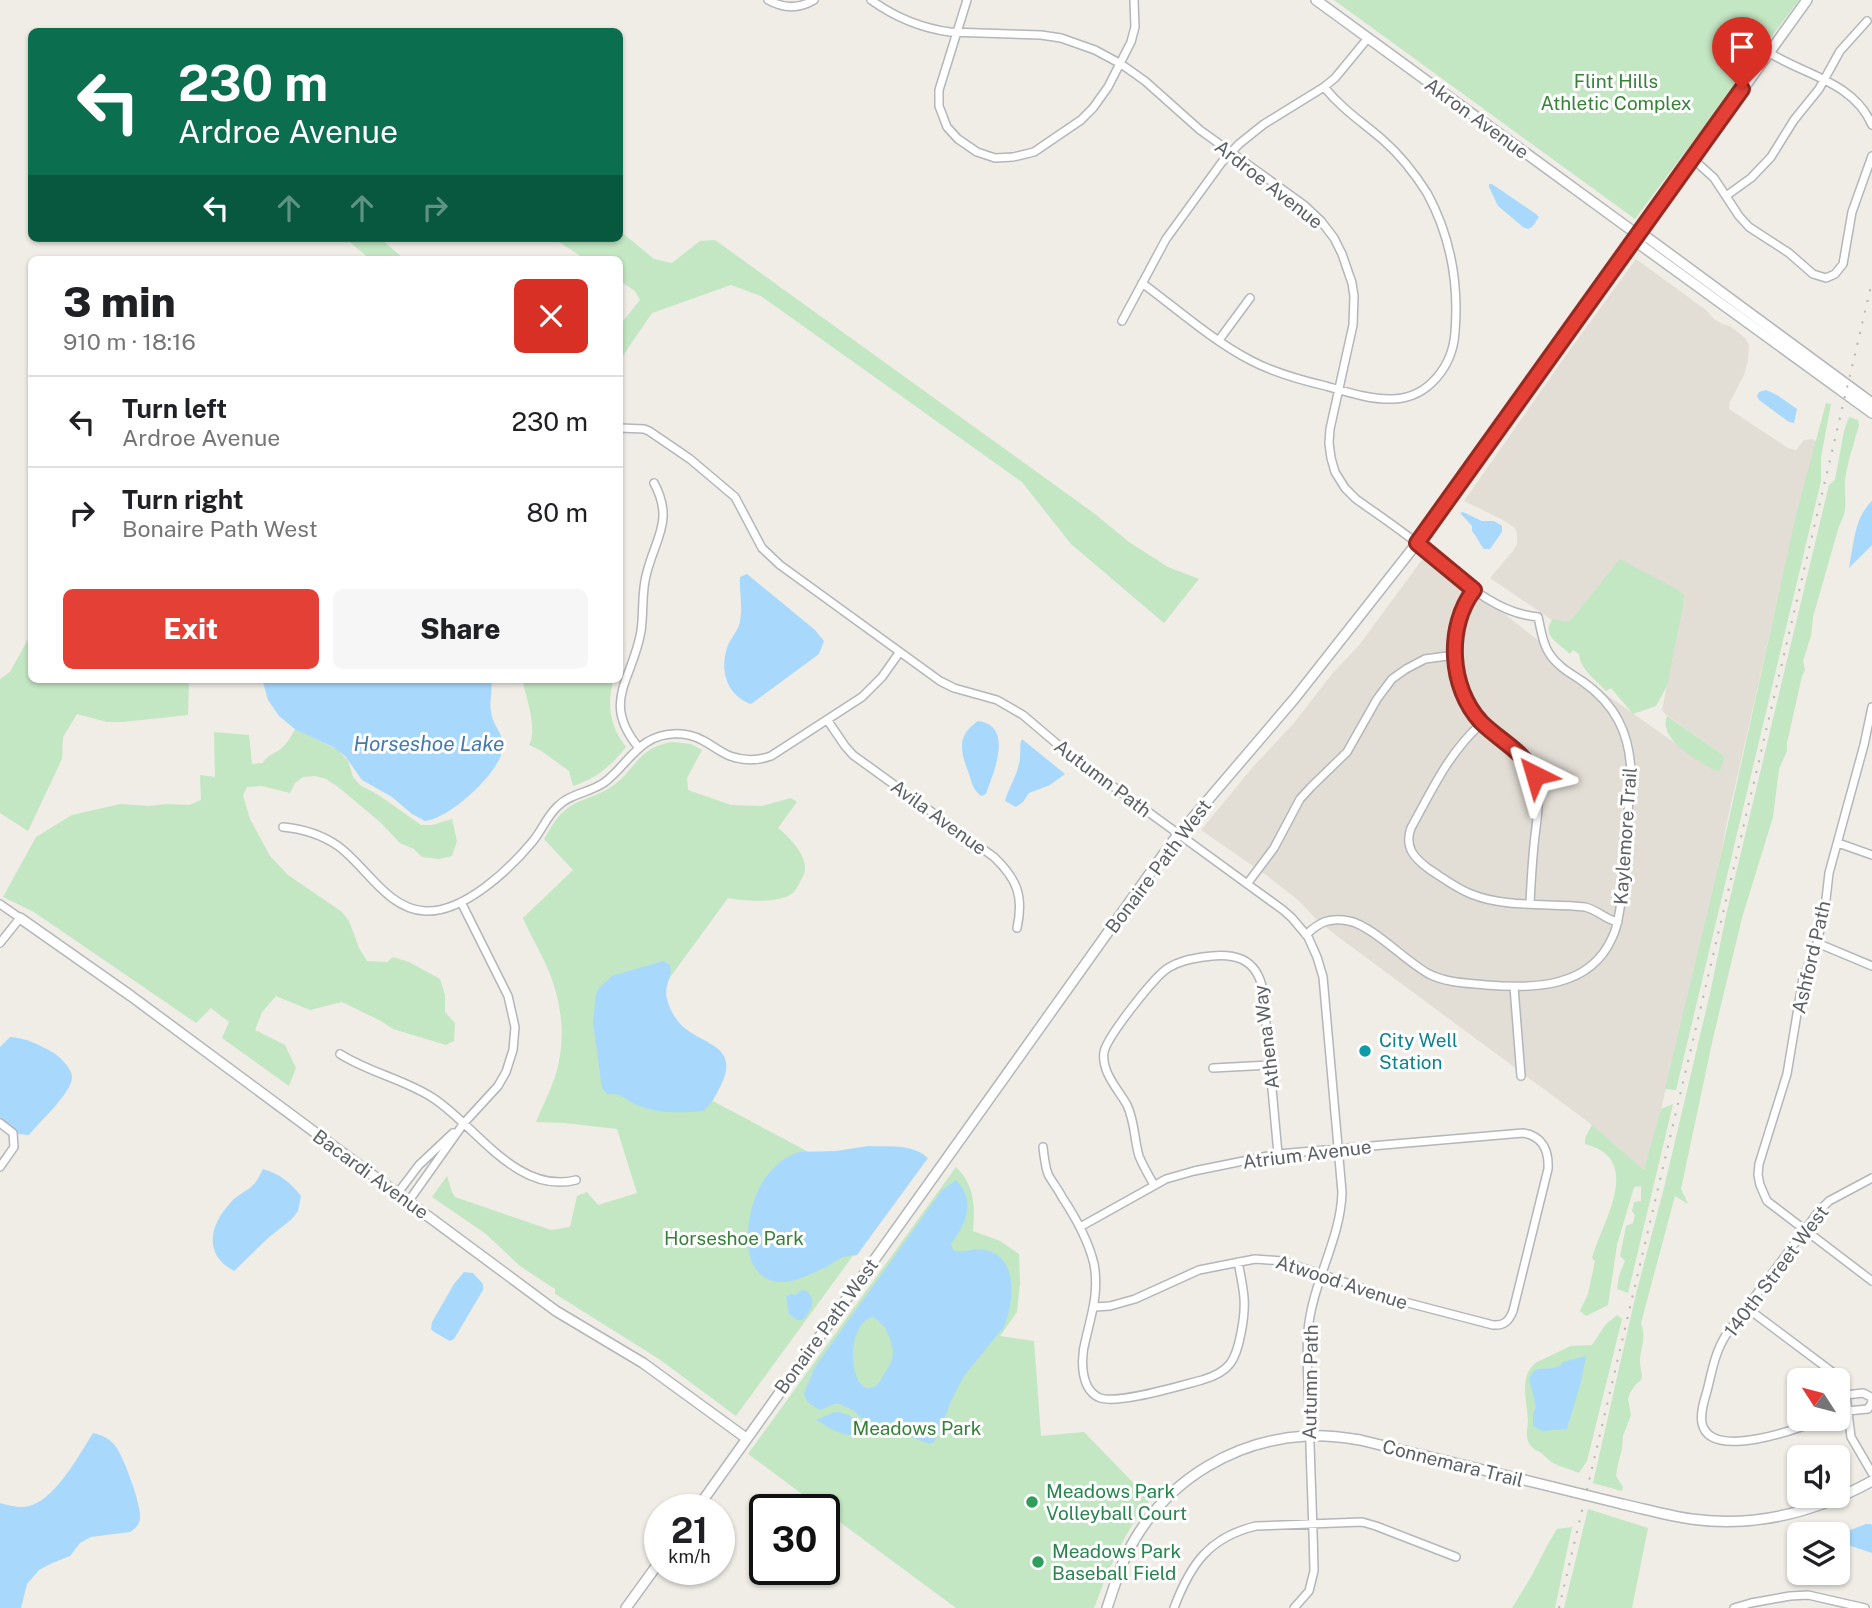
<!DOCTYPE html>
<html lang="en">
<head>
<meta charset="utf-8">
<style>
  :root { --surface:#fff; --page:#f6f6f6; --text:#202124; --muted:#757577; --line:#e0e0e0; --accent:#e54035 }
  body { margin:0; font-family:"Public Sans",sans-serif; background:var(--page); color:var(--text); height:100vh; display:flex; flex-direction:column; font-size:26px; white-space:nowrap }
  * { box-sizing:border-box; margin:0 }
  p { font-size:23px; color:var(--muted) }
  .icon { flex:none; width:38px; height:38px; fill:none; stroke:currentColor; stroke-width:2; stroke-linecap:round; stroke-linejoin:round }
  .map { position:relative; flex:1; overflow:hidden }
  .details { position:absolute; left:28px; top:256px; width:595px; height:427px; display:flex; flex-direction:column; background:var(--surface); border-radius:10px; box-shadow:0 2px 5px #0004 }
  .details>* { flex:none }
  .hud { position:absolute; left:28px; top:28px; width:595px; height:214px; border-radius:10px; box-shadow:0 2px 5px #0004; background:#0b6e4f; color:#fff; overflow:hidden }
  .needle { width:46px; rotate:306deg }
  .tools { position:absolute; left:1787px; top:1368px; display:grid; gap:14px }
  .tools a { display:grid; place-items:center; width:63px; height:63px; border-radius:10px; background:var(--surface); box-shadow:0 2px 5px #0004; font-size:35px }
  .speed { position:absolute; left:644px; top:1494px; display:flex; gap:14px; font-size:35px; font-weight:700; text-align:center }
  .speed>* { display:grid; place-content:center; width:91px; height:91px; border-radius:50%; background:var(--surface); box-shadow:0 2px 5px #0004; line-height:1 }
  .speed small { font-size:18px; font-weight:400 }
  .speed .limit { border:4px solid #111; border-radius:10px; background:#fff; color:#111 }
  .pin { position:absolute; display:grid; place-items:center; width:60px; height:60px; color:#fff; margin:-72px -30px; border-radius:50% 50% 50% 0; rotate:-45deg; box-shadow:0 0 7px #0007 }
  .pin .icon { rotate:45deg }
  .me { position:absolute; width:77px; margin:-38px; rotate:320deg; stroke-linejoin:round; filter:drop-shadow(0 0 5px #0008) }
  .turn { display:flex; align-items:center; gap:24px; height:147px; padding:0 35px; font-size:32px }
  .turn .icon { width:91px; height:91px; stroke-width:2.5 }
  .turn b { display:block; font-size:49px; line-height:60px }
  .lanes { display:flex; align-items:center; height:66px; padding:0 35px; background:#0003; justify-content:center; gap:35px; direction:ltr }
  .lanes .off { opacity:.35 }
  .round { display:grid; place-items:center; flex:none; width:74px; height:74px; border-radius:10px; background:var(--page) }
  .overview { display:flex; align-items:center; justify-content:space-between; height:119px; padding:0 35px }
  h1 { font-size:42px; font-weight:800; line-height:52px }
  .button { display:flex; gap:14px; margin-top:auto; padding:14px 35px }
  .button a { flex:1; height:80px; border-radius:10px; background:var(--accent); color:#fff; font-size:28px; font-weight:800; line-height:80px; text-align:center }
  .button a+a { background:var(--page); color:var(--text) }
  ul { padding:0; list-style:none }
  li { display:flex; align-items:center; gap:21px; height:91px; padding:0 35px; border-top:2px solid var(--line) }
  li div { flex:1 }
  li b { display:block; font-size:26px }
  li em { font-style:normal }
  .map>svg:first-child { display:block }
  .education { fill:#e2ded6 }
  .green { fill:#c3e6c3 }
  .water { fill:#a8d9fd; fill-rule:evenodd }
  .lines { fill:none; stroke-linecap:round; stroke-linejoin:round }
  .minor-casing { stroke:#b3b6ba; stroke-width:10 }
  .tertiary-casing { stroke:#b3b6ba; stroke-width:12 }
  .minor { stroke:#fff; stroke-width:7 }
  .tertiary { stroke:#fff; stroke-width:9 }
  .rail { stroke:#b4b5b5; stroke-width:2; stroke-dasharray:2 9; stroke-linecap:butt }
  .tertiary-bridge-casing { stroke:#b3b6ba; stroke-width:12; stroke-linecap:butt }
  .tertiary-bridge { stroke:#fff; stroke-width:9 }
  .route-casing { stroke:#952a22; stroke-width:18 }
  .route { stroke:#e54035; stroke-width:12 }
  .culture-dot { fill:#0f9aa8; stroke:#fff; stroke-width:2.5 }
  .leisure-dot { fill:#2e9e5b; stroke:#fff; stroke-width:2.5 }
  .labels { text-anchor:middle; stroke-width:6; stroke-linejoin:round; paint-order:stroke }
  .park-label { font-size:19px; fill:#378239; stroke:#fff }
  .street-label { font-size:19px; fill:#5d6165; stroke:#fff }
  .culture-label { font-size:19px; fill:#0d838f; stroke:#fff; text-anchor:start }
  .leisure-label { font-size:19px; fill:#27864d; stroke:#fff; text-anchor:start }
  .water-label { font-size:21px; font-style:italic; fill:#447aaf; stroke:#fff }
</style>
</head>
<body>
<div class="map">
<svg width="1872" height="1608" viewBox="0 0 1872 1608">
  <rect width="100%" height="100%" fill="#efede5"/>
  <path class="education" d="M1636,259L1706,310L1714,319L1722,324L1730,326L1745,338L1749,345L1748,361L1744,375L1730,402L1729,409L1788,448L1796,450L1804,440L1812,439L1817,442L1798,510L1726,826L1721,855L1653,1143L1644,1170L1587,1121L1337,936L1317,920L1298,900L1266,875L1201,830L1253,767L1294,723L1332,674L1360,644L1427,553L1544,645L1549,654L1713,770L1723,755L1665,714L1662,710L1683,607L1684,596L1565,629L1490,578L1513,551L1517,544V534L1515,528L1503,520L1464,501L1569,351Z"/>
  <path class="green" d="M1334,0H1799L1635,219Z
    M620,231L654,259L672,263L700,241L715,240L1095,514L1129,542L1168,567L1199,579L1164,623L1071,544L1022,482L761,296L731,285L652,313L620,360V325L640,300L635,291L620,281V259H585L553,238H620Z
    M345,238H380L404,259H370Z
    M1826,403L1831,404L1821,457V481L1676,1090L1665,1089L1721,855L1797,511Z
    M1849,417L1858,420L1859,425C1854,443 1847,463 1845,481C1844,500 1849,508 1839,526L1813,617L1811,636L1803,661L1805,670L1802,676L1787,743V751L1779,769L1773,817L1742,918L1713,1038L1681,1189L1688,1204L1675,1196L1641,1323C1647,1341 1640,1346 1640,1363C1640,1369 1643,1374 1641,1380L1636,1384L1630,1393L1628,1399L1631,1415L1623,1436L1622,1449L1618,1464L1616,1476L1623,1487L1622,1491L1593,1483L1636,1294L1664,1188L1711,989L1727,911L1829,485L1835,480L1844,431Z
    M1620,559L1680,591L1684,596L1683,607L1667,686L1656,706L1633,714L1611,688L1606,691C1596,680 1580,669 1579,654L1573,650L1570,654C1559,643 1540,635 1553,619L1566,622L1572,619Z
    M31,634L32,679H189L188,715L123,722H107L77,714L63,737L62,759L28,831L0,813V679L10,672Z
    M522,679H614C606,703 610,727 626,747C611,766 597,778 573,786L569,771L540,750L529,745C538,730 526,696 522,679Z
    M1667,716L1723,755V763L1720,771L1713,770C1697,759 1658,740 1667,716Z
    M295,729L338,750L348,761L353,777L360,785L380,796L421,825H432L452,819L457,841L452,856L439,859L422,857L414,849L400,843L380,822L337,786L326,779L315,776L303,777L295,783L290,793L262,786L247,787L243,795L250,819L270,856L288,875L342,912L349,921L359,948L367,961L387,962L393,957L409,962L440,979L445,995V1012L455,1023L454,1041L446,1045L393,1029L381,1021L342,1002L310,1010L276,996L262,1012L255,1030L285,1045L296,1068L289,1086L222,1038L229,1022L211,1008L196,1023L34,912L3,897L36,837L72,815L120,804L149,806L168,804L189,805L201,800L200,775L215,777L214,732L249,735L252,764L263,763C267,756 269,756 276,752C285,748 291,737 295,729Z
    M673,742L691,744L702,750L687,778L688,790L731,805L762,806L791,798L797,802L778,828C789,837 806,854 805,869C805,874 801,879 799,884C797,887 795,891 793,893C779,904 744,901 728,898L617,1050L895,1198L736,1416L659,1359L557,1295L555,1294V1289L520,1266L486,1234L432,1197L447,1176C450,1184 450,1190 455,1197L551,1230L570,1227L577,1196L587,1192L598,1205L637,1193L617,1129L565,1123L536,1122C542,1107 550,1092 555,1077C567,1040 562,1001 547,967C540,950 530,935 523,918L573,870L544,839C550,830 555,819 563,812C575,800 593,798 608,789C636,772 636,747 673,742Z
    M1673,1104L1628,1293L1617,1289L1619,1276L1625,1261L1620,1256L1626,1226L1633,1223L1635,1215L1632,1211L1634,1202L1641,1201V1186L1634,1187L1617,1245L1608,1305L1586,1316L1580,1311L1588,1294L1595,1261L1592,1258C1602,1222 1645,1159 1585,1144V1138L1592,1125L1644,1170L1661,1109Z
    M956,1167C975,1185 975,1207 973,1231L1000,1241L1019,1254L1020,1283L1017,1312L1000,1336L1034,1341L1041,1436L1084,1432L1150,1500C1123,1533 1109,1569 1094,1608H956L748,1454Z
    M1617,1315L1622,1319L1587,1461L1579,1473C1570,1469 1561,1467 1553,1463C1548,1460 1544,1455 1540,1452C1536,1450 1533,1449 1531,1446C1524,1438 1528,1429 1528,1420C1527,1401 1518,1375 1537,1362L1571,1346L1592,1345L1606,1324Z
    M1588,1509L1648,1528L1632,1608H1564Z
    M1572,1527L1555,1608H1512L1531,1577L1548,1544L1557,1529Z"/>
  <path class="water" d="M1489,184H1492L1536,214L1539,217L1532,227L1528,229L1523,227L1498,206L1489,187Z
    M1766,390L1777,395L1797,409L1794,423L1789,422L1759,400L1757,396L1759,392Z
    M1872,501V545L1849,568C1854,544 1854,518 1872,501Z
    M1463,512L1482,521H1494L1502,526V532L1490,549H1484C1479,543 1477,537 1472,531V526L1460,513Z
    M747,574L815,630L824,641L819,654L751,704C726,695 719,669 728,645C732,637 739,629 740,621C743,607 739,591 740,577Z
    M262,679H491C493,690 489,701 491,712C492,725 505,735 503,748C500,773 449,819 425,821L412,814L392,797L362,780L345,756L333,747L296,730L279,716L268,700Z
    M978,721C1015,726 993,773 986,794L981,796C972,789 972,782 968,771C960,751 957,735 978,721Z
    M1022,739L1065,774L1050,785L1029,793L1023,802L1016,807L1005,801C1009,786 1020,771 1020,756C1021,748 1019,745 1022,739Z
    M663,961L670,965C672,974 669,978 667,986C664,997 670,1009 675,1017C692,1046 743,1040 721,1085C716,1095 712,1104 703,1111C680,1113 659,1114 637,1105C625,1100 623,1093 607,1094L602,1088L593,1023L596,994L599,988L612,976Z
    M10,1037C26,1038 38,1044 52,1052C59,1056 72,1068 72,1077C72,1093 39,1122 29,1135L17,1134L0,1120V1047Z
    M868,1146C888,1147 912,1143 928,1158L857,1255C852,1256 845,1256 841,1258C834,1261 829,1267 822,1269C810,1274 795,1283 781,1282C734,1280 746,1209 762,1183C771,1169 783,1157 799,1152L836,1151Z
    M263,1169C280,1174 291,1183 301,1196L298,1211L292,1219L268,1238L234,1271C202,1254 210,1224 232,1201C238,1194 248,1191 254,1184C258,1180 260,1174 263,1169Z
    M956,1180C976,1201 967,1223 951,1244L953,1250C963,1254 974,1247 986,1250C1019,1258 1014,1302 1004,1327L964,1376L951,1401L939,1433L934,1442L930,1444L908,1436L889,1437L879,1435L853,1410L837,1403L820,1410C813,1406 805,1402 804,1393L815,1367L942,1190ZM873,1317C885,1323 896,1345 892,1359C890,1364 887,1370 884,1374C881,1380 877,1388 869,1388C849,1389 845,1324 873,1317Z
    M464,1272L473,1273L483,1284V1290L454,1339L450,1341L434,1332L431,1329L432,1322L454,1284Z
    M804,1290C819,1298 811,1310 803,1320H797L789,1314L786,1297L791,1294L795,1295L800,1291Z
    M1586,1356L1581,1382L1567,1429L1542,1431L1533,1426V1414L1536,1407L1529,1378L1534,1371L1539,1369L1553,1368L1560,1366L1563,1362Z
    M835,1412C846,1412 861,1420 864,1431C846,1441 832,1429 816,1420Z
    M93,1433C102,1435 111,1439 116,1447C124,1458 142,1506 140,1519C139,1525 135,1529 130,1532L91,1537L80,1543L70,1556L50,1564L39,1570L27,1584L21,1608H0V1503C7,1505 15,1507 22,1507C52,1507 79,1455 93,1433Z
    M1866,1524H1870L1872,1525V1553L1839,1542L1838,1536L1840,1534Z"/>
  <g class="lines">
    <g class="minor-casing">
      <path id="minor" d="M768,0C784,9 799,9 814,0
        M871,0C896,18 920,28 950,32L1041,35L1061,38L1095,50L1121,64L1145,81L1200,130L1304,205L1321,221L1334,238L1342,254L1352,283L1354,296L1353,325L1330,429L1329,443L1331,458L1335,472L1345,488L1356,499C1377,514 1398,528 1418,544C1454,572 1490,613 1538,617C1541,629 1542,643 1549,653C1557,666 1570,673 1582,681C1615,704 1630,733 1631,774L1621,902C1619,914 1618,927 1612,938C1590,988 1533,989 1486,985C1467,983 1447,983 1429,974C1405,961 1373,926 1349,921C1330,917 1319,922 1306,935
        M967,0L939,90V106L947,127L958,139L977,152L995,158L1013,157L1034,152L1081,120L1093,108L1108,87L1131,42L1135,27L1134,0
        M1768,52C1804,75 1854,82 1872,125
        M1693,159L1714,178L1739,216L1749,227L1789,253L1813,274L1826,278L1835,274L1843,264L1852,212L1872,156
        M1726,196L1751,178L1771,157L1794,120L1819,89L1840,51L1867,21
        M1142,283C1177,309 1212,340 1250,360C1274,373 1300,380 1326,386C1347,392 1371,400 1393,399C1429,398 1453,365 1455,332C1459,283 1451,237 1427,193C1415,174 1400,155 1383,140C1361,121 1343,110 1324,87
        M1122,321L1166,239L1222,162L1239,144L1264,124L1324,87L1335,78L1368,38
        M1219,340L1250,298
        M620,428L644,429L649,431L690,459L735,497L762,548L780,565L940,681L954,688L997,700L1023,715L1070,755L1283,910L1292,918L1308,937L1317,957L1323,977L1342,1192C1341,1239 1312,1283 1308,1331C1306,1356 1308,1381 1309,1406C1310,1461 1313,1516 1314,1571L1309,1591L1294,1608
        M1474,590C1446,627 1449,691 1483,723C1500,739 1528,752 1535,775C1542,798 1536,822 1534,845C1532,864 1531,884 1530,903
        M1872,707L1864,745L1829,873L1825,908L1817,943L1803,978L1787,1074L1759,1164L1758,1175L1760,1185L1767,1201L1872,1281
        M828,721L845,746L853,755L994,857C1017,879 1024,896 1017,928
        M1482,723C1449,752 1432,790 1411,828C1404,847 1414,858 1429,869C1443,878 1456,888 1471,894C1505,908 1549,903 1585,907C1598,910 1606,920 1618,922
        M639,748C600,701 633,680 641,631C644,611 641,591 647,572C656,537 674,520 654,483
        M283,827C303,829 321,834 338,846C366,866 387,909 425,911C464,913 510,869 533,841C542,830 547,816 558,806C571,793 590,793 605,782C621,770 630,753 647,742C663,732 685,731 702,740C712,745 720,752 730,756C744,761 757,761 771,756L862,697L882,677L899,653
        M1838,843L1872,855
        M1247,884L1274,848L1300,799L1311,787L1347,752L1377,699L1392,679L1406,669L1425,659L1455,655
        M0,904L20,918L0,943
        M1817,943L1872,966
        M1514,987L1521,1076
        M340,1054C370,1073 404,1079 433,1098C476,1126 517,1195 576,1180
        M1213,1068L1270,1065
        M0,1123L13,1133L14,1147L0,1167
        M1043,1147C1044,1156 1045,1166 1048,1174C1052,1182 1058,1189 1062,1197C1076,1218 1088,1239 1094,1264C1099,1291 1092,1313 1086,1338C1081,1355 1079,1387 1098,1397C1114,1406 1182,1385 1202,1380C1230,1372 1236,1360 1241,1333C1247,1303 1244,1292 1238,1262
        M1154,1185C1149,1176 1143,1166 1139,1156C1134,1139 1135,1122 1127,1105C1118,1089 1101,1072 1104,1052C1107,1037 1154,977 1168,968C1179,961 1191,959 1203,957C1233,952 1257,957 1263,991L1278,1154
        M397,1194L419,1165L453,1133
        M408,1202L464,1123L498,1086L506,1072L513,1050L515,1027L508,996L461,902
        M1080,1227L1166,1179L1194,1171L1278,1154L1523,1133C1543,1136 1549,1151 1548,1169L1513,1311C1509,1321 1504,1326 1493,1325L1397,1300L1282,1261L1255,1259L1199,1270L1135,1299L1110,1306L1095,1307
        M1747,1308L1835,1374L1846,1395L1851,1437L1872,1473
        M1838,1415L1847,1411L1868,1409L1872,1402L1871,1397L1863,1393L1846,1395
        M1822,1419C1800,1428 1710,1462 1702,1423C1700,1413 1704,1401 1707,1391C1712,1371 1715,1352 1726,1335L1819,1211L1829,1201L1872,1178
        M1174,1608C1190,1565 1209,1537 1256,1526L1362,1522L1376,1526L1456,1557
        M1734,1608L1751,1603L1790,1596L1808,1595L1865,1608"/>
    </g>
    <g class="tertiary-casing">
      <path id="tertiary" d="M1316,0L1638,235L1648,238L1872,403
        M1638,235L1642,246L1872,413
        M20,918L131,996L556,1311L643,1363L746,1438
        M1622,1504C1645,1509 1668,1516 1691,1519C1755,1528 1816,1512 1872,1481
        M696,1510L1173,841L1295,698L1417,543L1807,0
        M626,1608L660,1561
        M1107,1608C1115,1584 1122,1560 1135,1539C1171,1478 1236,1440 1306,1436C1324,1435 1342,1437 1360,1440L1553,1487"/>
    </g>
    <use href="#minor" class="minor"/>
    <use href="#tertiary" class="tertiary"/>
    <path class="rail" d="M1559,1608L1872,282"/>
    <g class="tertiary-bridge-casing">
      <path id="tertiary-bridge" d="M1553,1487L1622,1504"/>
    </g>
    <use href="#tertiary-bridge" class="tertiary-bridge"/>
  </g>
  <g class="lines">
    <g class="route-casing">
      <path id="route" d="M1535,775C1523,751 1499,740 1481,722C1449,688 1446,626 1474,590L1417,543L1742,89"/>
    </g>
    <use href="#route" class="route"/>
  </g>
  <circle class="culture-dot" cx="1365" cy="1051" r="7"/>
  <g class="leisure-dot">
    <circle cx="1032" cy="1502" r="7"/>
    <circle cx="1038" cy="1562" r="7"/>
  </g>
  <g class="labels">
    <g class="park-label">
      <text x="1616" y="88">Flint Hills<tspan x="1616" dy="22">Athletic Complex</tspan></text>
      <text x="734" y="1245">Horseshoe Park</text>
      <text x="917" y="1435">Meadows Park</text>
    </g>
    <g class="street-label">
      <text transform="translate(1477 118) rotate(36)" y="7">Akron Avenue</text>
      <text transform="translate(1269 184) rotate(38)" y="7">Ardroe Avenue</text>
      <text transform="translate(1103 778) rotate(37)" y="7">Autumn Path</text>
      <text transform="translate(939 817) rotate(36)" y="7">Avila Avenue</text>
      <text transform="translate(1625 836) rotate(-86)" y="7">Kaylemore Trail</text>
      <text transform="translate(1158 866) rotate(-53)" y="7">Bonaire Path West</text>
      <text transform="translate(1811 957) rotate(-77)" y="7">Ashford Path</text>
      <text transform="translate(1266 1037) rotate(-97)" y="7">Athena Way</text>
      <text transform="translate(1307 1154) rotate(-7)" y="7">Atrium Avenue</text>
      <text transform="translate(371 1174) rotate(36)" y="7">Bacardi Avenue</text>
      <text transform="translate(1776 1271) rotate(-53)" y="7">140th Street West</text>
      <text transform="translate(1342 1282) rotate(18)" y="7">Atwood Avenue</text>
      <text transform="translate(826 1326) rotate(-54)" y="7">Bonaire Path West</text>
      <text transform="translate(1310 1382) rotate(-89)" y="7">Autumn Path</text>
      <text transform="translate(1453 1463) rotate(14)" y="7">Connemara Trail</text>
    </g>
    <g class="culture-label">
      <text x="1379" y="1047">City Well<tspan x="1379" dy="22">Station</tspan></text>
    </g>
    <g class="leisure-label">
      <text x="1046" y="1498">Meadows Park<tspan x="1046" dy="22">Volleyball Court</tspan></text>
      <text x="1052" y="1558">Meadows Park<tspan x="1052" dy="22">Baseball Field</tspan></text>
    </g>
    <g class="water-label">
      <text x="429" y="751">Horseshoe Lake</text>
    </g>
  </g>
</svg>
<div class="tools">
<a><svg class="needle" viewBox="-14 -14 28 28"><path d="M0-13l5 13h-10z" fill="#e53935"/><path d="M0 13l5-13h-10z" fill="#757577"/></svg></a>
<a><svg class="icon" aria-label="sound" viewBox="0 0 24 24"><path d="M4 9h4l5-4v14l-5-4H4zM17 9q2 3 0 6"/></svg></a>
<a><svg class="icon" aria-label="layers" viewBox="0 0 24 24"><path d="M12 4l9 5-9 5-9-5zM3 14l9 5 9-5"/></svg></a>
</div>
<div class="speed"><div>21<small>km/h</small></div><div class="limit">30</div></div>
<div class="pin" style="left:1742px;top:89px;background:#d93025"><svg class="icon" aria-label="arrive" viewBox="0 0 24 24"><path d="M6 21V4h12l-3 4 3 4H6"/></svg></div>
<svg class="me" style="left:1535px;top:775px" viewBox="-20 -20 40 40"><path d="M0-17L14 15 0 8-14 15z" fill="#e54035" stroke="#fff" stroke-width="4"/></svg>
<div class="hud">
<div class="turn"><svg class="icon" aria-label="left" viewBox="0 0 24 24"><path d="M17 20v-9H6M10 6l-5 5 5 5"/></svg><div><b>230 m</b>Ardroe Avenue</div></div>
<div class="lanes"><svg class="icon" aria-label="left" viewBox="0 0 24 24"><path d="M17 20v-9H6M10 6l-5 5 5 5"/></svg><svg class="icon off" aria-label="ahead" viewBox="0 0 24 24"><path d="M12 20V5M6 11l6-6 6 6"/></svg><svg class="icon off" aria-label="ahead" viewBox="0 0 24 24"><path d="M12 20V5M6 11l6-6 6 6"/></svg><svg class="icon off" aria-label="right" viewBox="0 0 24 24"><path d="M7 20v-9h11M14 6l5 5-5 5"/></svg></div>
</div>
<section class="details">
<div class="overview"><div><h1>3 min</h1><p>910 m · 18:16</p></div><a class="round" style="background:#d93025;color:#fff"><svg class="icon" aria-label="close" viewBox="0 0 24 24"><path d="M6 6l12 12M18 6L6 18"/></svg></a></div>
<ul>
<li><svg class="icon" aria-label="left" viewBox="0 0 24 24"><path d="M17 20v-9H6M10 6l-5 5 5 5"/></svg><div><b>Turn left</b><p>Ardroe Avenue</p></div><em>230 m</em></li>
<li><svg class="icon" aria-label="right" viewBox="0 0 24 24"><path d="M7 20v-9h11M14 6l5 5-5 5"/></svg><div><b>Turn right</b><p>Bonaire Path West</p></div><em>80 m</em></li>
</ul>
<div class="button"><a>Exit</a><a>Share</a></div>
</section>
</div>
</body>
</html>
